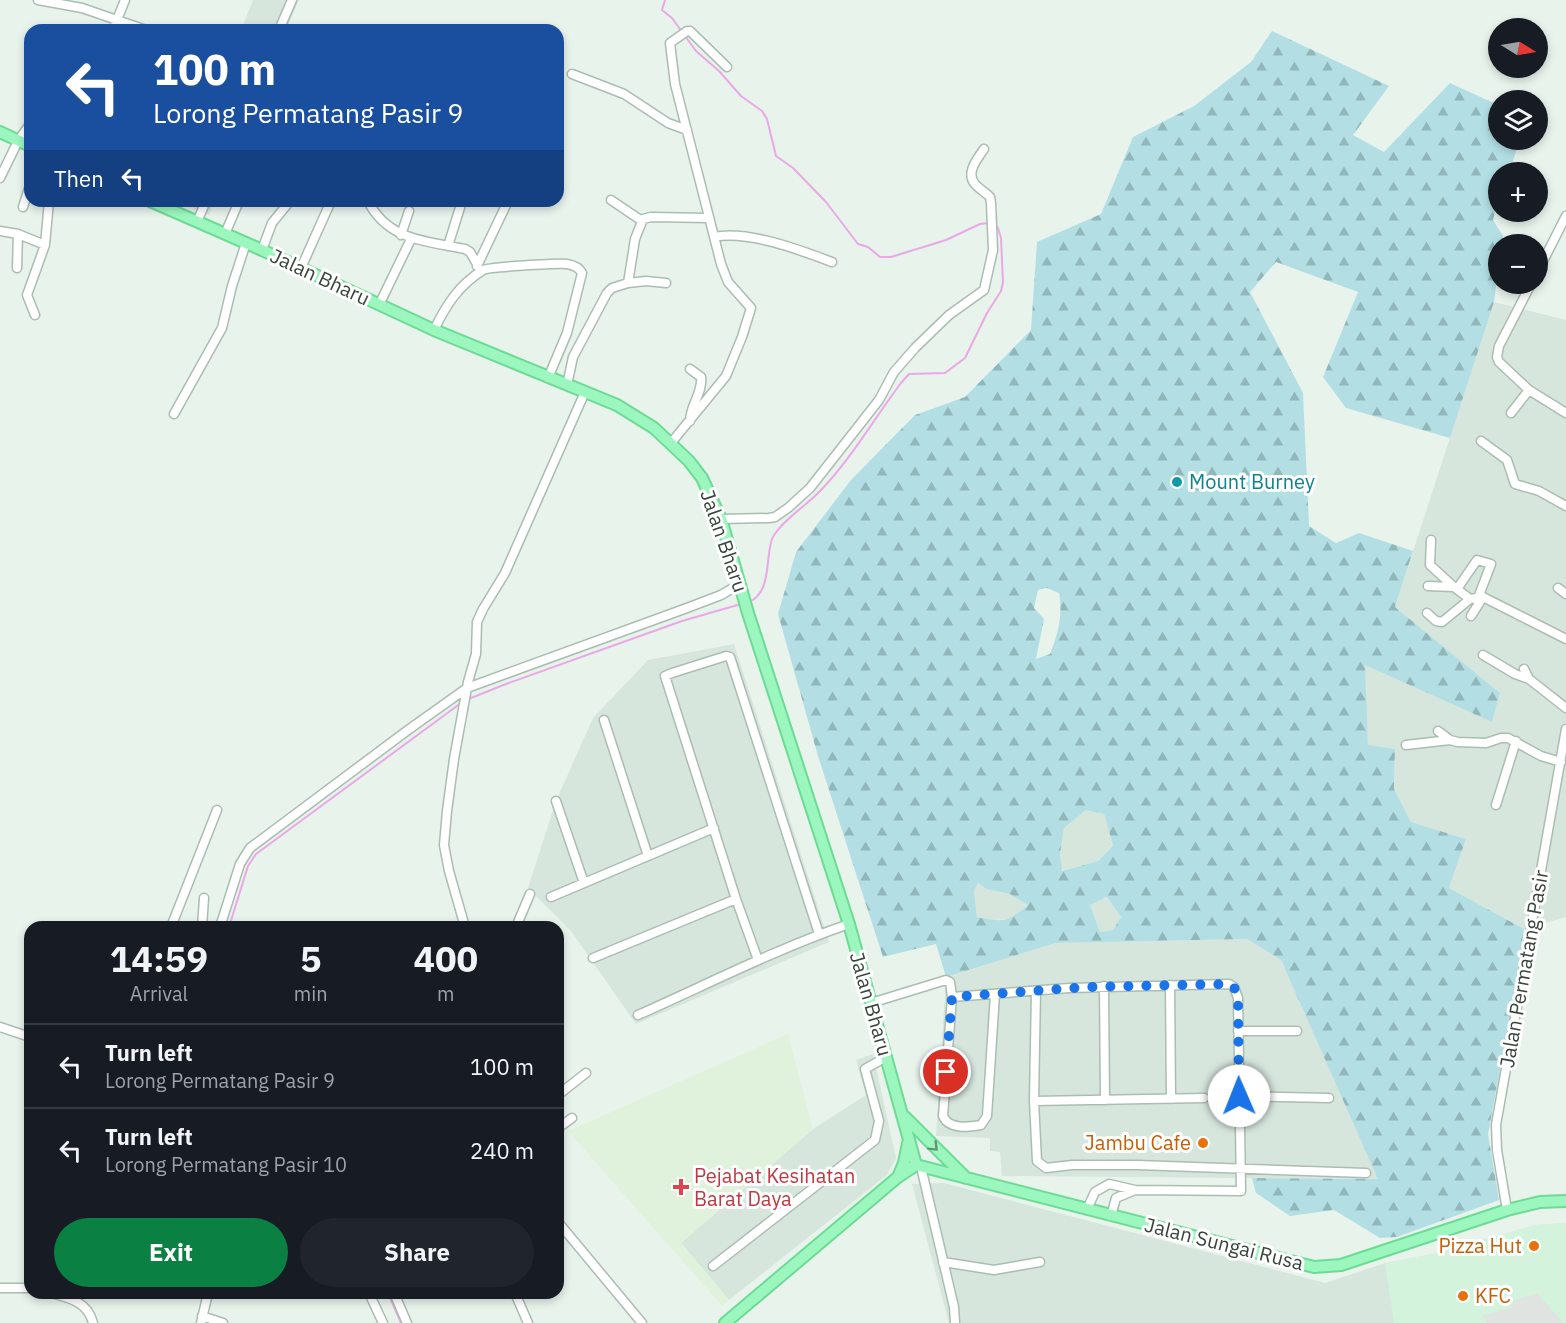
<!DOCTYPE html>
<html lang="en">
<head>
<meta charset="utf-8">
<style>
  :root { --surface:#171b24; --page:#20242c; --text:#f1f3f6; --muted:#9ea1a6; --line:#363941; --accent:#0b8043 }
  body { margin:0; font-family:"IBM Plex Sans",sans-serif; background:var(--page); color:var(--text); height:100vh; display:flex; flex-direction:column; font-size:22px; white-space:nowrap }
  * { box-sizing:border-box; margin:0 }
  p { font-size:20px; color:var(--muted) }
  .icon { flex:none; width:33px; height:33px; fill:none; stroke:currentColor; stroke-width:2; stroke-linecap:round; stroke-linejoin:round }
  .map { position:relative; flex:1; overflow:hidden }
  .drawer { position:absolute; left:24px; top:921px; width:540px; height:378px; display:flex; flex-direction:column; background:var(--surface); border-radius:18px; box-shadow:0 3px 9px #0003 }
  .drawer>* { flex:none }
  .hud { position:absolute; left:24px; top:24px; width:540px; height:183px; border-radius:18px; box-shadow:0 3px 9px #0003; background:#1a4fa0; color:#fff; overflow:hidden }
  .needle { width:39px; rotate:101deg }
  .tools { position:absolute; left:1488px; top:18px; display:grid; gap:12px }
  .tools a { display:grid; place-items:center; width:60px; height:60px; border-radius:50%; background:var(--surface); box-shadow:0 3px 9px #0003; font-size:30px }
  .pin { position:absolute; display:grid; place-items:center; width:51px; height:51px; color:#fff; margin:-26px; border:3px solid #fff; border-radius:50%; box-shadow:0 2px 6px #0007 }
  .me { position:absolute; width:66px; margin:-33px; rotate:359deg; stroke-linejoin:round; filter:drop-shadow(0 0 4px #0008) }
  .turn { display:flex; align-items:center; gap:21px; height:126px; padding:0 30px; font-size:27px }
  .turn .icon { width:78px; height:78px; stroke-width:2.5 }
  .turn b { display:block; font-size:42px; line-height:51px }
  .then { display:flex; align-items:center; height:57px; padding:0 30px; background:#0003; gap:12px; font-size:22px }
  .eta { display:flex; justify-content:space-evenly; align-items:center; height:102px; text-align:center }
  .eta b { font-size:36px; font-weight:800; line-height:42px }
  .primary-button { display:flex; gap:12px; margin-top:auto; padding:12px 30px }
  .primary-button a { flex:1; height:69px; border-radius:36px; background:var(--accent); color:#fff; font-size:24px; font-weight:800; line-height:69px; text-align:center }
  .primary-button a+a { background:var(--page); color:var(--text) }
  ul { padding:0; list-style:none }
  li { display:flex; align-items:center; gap:18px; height:84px; padding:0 30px; border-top:2px solid var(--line) }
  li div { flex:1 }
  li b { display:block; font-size:22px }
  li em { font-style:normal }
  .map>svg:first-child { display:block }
  .residential { fill:#d6e6dc }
  .commercial { fill:#d4f3dc }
  .medical { fill:#e1f2dc }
  .forest { fill:url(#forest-firs); fill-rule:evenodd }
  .parking { fill:#dfe4e0 }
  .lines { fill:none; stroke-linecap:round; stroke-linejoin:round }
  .stream { stroke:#eba8e6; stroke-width:2 }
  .minor-casing { stroke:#abbdb1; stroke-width:11 }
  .major-casing { stroke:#6ddb95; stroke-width:14 }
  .minor { stroke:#fff; stroke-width:8 }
  .major { stroke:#9cf7be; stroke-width:10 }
  .oneway { stroke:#649576 }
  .route { stroke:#1a73e8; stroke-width:10; stroke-dasharray:0 18 }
  .culture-dot { fill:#0f9aa8; stroke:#fff; stroke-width:2 }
  .food-dot { fill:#e8710a; stroke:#fff; stroke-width:2 }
  .health-dot { fill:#e0444e; stroke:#fff; stroke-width:2 }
  .labels { text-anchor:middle; stroke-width:6; stroke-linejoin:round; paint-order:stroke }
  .street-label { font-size:20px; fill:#37453b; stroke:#fff }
  .culture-label { font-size:20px; fill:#0d838f; stroke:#fff; text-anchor:start }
  .food-label { font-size:20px; fill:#c56008; stroke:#fff; text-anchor:end }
  .health-label { font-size:20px; fill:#be3a42; stroke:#fff; text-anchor:start }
</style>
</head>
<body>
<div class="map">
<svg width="1566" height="1323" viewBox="0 0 1566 1323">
  <defs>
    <pattern id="forest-firs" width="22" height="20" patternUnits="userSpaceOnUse" patternTransform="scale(1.5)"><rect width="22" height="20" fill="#b3dfe4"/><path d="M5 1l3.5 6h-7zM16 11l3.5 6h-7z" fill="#92b7ba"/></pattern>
  </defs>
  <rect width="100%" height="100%" fill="#e8f3ec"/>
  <path class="residential" d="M253,0H299L286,30H241Z
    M176,201H214L209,215Z
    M1494,302L1566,320V917L1524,929L1449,888L1466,839L1411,822L1394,789L1395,749L1368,746L1364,664L1492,722L1500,693L1395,607Z
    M734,644L829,942L636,1024L571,931L528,888L556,801L593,718L648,660Z
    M1087,809L1104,814L1113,844L1098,861L1061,871L1060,854L1064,828Z
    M978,883L986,889L1010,894L1028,905L1011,919L993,920L977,917L974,891Z
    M1107,897L1121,917L1113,930L1100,932L1090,905Z
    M1247,939L1281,960L1379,1179L1002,1176L1000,1152L990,1151V1138L936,1136L946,977L1056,943Z
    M873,1054L896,1158L887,1175L729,1300L681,1243L813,1129L866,1095L856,1060Z
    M944,1183L1325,1283L1385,1263L1438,1253L1535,1225L1566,1223V1323H949L912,1184Z"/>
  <path class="commercial" d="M1566,1223V1323H1394L1385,1263L1438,1253L1535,1225Z"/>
  <path class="medical" d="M788,1034L813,1129L681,1243L729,1300L722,1306L568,1131Z"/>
  <path class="forest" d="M1272,31L1389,86L1353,135L1384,152L1450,83L1498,105V140H1520L1509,172H1498V202L1493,220L1503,236L1502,244H1498V270L1494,302L1450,438L1346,408L1323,377L1358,292L1276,262L1250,292L1303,393L1309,526L1336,543L1359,533L1413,551L1395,607L1500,693L1492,722L1365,665L1368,745L1395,749L1394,789L1411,822L1466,839L1449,888L1524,929L1514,995L1488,1134L1499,1200L1397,1237L1380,1238L1334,1210L1290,1216L1256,1193L1252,1178L1378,1179L1281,960L1247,939L1056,943L946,977L936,944L883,957L818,756L778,614L796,552L851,480L915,415L965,397L1031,330L1037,242L1101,214L1133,137L1194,106L1251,62ZM1047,588L1059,593C1063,615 1058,634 1050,654L1036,659L1044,619L1034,608L1038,590ZM1086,810L1104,814L1113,845L1098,861L1062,871L1060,854L1064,828ZM978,883L986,889L1010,894L1028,905C1007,923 1004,922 977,917L974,891ZM1107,897L1121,917L1113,930L1100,932L1090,905Z"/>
  <path class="parking" d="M1537,1293L1560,1319L1562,1323H1488L1482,1316L1512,1307L1511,1302Z"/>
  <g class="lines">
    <path class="stream" d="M665,0L662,10L672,18L682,32
      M685,36L696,51L719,71L741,96L762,111L767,119L776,156L793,168L826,202L858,244L868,247L880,257H891L946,240L980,224L988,223
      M749,602C774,592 764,549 774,535C786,517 806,506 820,491C851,459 874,419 901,383L909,374L945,373L965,358L987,313L1001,291L1003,282L1001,238L998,228L994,223
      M466,700L506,684L682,621L741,604
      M229,927L248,866L256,854L461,703
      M388,1293L401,1323
      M207,1314L213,1293"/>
    <g class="minor-casing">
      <path id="minor" d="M38,0L82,8L146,30
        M113,30L125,0
        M279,30L292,0
        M572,74L624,94L668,123L687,130
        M0,178L18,141L30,124
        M611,200L642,221
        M368,201C388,241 427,241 465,249L470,252L477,264
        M23,207L30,185
        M197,222L206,201
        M0,231L18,234L17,268
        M18,234L45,245
        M225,234L239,201
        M401,235L409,211
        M714,237C748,230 800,250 832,262
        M448,246L462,201
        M262,250L272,223L290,201
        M477,266L508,201
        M301,268L331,201
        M1538,271L1566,216
        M628,283L646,281L666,283
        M1531,284L1499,346L1497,357L1499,362L1529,390L1566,413
        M379,305L411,239
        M35,315L27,295L45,245L49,201
        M434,330C446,305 459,285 483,270C488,267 558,263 567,264C573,265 579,267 582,273L567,333L548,378
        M567,385L573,357L607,293L612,288L628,283L635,239L643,219L651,217L709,218
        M1511,413L1529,390
        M174,414L222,328L232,286L246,243
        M690,421C690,405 703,393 701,377L690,369
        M1481,441L1507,460L1515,484L1539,491L1566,506
        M671,443L726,376L742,337L751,308L728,282L721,264L675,84L670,43L687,31H690L727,67
        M721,519L769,518L775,517L788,508L810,488L879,400L894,372L915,348L949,315L984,290L993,250L991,203L990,197C985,192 979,189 975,184C965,173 978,158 984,149
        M1431,540L1430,565L1454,587
        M1428,586L1454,587L1470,599
        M1558,588L1566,594
        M1457,589L1477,560L1491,564L1478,598
        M1427,613L1436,621L1442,622L1470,599L1483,597L1566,639
        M1471,616L1483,597
        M1483,655L1515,674L1529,679
        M1524,669L1529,679L1566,708
        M604,720L648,856
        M1438,731L1450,740L1458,742L1486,743L1501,738H1508L1541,756L1561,762
        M1406,745L1450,740
        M556,801L584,883
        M1496,805L1516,741
        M551,897L714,828
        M171,927L217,810
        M202,927L204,898
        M220,927L240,864L250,848L408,730L467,688L687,608L721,595L740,584
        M465,927L449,871L444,845L447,811L454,759L468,682L476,654L477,622L483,609L505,573L585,392
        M516,927L530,894
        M593,958L736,899
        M758,960L736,899L665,676L672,673L726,656L730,657L819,934
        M1170,985L1171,1099
        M1104,986L1105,1100
        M1036,991L1034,1101L1037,1161L1046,1168L1072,1165H1138L1366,1173
        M952,997L1069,988L1229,984L1234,987L1238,998L1241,1191L1135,1190L1116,1198L1111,1216
        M871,1003L946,980L950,982L952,997L943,1116C949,1130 969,1127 981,1125L987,1116L995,994
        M638,1015C708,984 776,949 849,924
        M0,1027L30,1037
        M1238,1031H1297
        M558,1095L586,1073
        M1239,1096L1329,1098
        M1034,1101L1204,1098
        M558,1128L572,1118
        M921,1167L954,1307L955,1323
        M1087,1209L1095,1192L1109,1184L1135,1190
        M1507,1210L1497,1150L1496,1125L1566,729
        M558,1222L642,1323
        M943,1262L994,1270L1040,1262
        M713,1266L875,1140L879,1121L865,1069L886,1057
        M0,1288H30
        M51,1293C70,1298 88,1302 93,1323
        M369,1293L383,1323
        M394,1293L407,1323
        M515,1293L528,1323
        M202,1316L223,1323
        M201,1323L208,1293"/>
    </g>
    <g class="major-casing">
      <path id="major" d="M0,132L30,146
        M150,201L262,250L434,330L617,405L654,428L689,461L702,478L721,519L748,613L849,924L916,1165
        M905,1117L966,1178
        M916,1165L1314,1267L1341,1265L1507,1210L1540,1202L1566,1201
        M898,1177L904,1163L908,1143
        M725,1323L898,1177L916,1165"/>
    </g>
    <use href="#minor" class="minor"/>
    <use href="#major" class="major"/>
  </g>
  <defs><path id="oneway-chevron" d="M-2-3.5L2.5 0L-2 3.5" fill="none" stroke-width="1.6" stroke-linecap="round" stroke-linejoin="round" transform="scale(1.5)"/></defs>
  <use class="oneway" href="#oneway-chevron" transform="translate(934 1147) rotate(45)"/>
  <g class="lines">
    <path class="route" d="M946,1072L952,997L1087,987L1229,984L1234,987L1238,998L1239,1096"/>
  </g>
  <circle class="culture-dot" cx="1177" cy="482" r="6"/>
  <g class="food-dot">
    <circle cx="1203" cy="1143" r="6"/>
    <circle cx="1534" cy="1246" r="6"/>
    <circle cx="1463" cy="1296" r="6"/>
  </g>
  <path class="health-dot" d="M678 1178h6v6h6v6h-6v6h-6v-6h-6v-6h6z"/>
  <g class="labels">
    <g class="street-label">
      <text transform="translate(320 277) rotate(25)" y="7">Jalan Bharu</text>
      <text transform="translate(724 541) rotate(71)" y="7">Jalan Bharu</text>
      <text transform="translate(1524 969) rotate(-80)" y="7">Jalan Permatang Pasir</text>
      <text transform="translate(871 1004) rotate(74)" y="7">Jalan Bharu</text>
      <text transform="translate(1224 1244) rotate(14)" y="7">Jalan Sungai Rusa</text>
    </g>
    <g class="culture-label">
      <text x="1189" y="489">Mount Burney</text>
    </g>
    <g class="food-label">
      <text x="1191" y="1150">Jambu Cafe</text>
      <text x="1522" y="1253">Pizza Hut</text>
      <text x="1475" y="1303" text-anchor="start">KFC</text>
    </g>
    <g class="health-label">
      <text x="694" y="1183">Pejabat Kesihatan<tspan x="694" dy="23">Barat Daya</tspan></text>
    </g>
  </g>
</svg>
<div class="tools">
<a><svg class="needle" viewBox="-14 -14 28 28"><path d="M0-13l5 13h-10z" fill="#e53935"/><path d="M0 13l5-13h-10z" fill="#9ea1a6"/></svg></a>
<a><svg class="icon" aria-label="layers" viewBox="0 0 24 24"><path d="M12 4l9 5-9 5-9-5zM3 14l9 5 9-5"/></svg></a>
<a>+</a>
<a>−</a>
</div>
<div class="pin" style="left:946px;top:1072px;background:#d93025"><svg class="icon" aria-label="arrive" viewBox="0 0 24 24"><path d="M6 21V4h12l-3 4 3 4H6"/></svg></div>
<svg class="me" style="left:1239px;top:1096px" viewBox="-20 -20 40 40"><circle r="19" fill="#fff"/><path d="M0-13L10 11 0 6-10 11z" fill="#1a73e8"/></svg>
<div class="hud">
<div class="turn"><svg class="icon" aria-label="left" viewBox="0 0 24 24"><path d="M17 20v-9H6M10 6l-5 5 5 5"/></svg><div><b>100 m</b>Lorong Permatang Pasir 9</div></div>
<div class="then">Then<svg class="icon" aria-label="left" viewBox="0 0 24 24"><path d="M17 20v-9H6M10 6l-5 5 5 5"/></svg></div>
</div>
<section class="drawer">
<div class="eta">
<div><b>14:59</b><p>Arrival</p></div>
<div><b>5</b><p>min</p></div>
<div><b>400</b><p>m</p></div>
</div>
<ul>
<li><svg class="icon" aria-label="left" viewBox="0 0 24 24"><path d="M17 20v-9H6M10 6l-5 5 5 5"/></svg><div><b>Turn left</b><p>Lorong Permatang Pasir 9</p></div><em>100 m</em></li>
<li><svg class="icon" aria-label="left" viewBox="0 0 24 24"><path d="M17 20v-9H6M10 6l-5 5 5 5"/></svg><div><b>Turn left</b><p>Lorong Permatang Pasir 10</p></div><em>240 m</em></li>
</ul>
<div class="primary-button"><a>Exit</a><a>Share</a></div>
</section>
</div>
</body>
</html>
